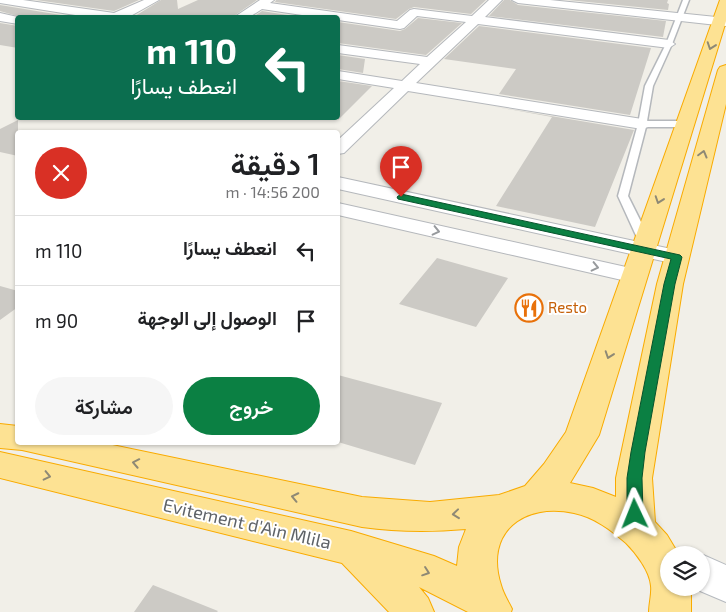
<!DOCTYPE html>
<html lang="ar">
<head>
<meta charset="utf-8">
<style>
  :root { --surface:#fff; --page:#f6f6f6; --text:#202124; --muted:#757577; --line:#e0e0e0; --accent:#0b8043 }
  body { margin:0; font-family:"Exo 2",Vazirmatn,sans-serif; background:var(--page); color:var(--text); direction:rtl; height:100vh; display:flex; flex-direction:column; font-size:19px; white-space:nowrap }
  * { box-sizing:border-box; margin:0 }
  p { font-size:16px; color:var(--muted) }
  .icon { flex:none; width:28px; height:28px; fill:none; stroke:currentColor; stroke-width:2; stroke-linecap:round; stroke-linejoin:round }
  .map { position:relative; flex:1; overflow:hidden; direction:ltr }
  .sheet { position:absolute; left:15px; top:130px; width:325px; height:315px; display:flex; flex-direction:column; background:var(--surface); border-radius:5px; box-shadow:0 1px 4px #0004; direction:rtl }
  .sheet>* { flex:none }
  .guide { position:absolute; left:15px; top:15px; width:325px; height:105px; border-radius:5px; box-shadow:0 1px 4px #0004; direction:rtl; background:#0b6e4f; color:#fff; overflow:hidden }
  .buttons { position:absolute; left:660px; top:546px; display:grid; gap:10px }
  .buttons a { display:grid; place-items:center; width:50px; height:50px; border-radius:50%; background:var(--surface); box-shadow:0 1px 4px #0004; font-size:25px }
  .pin { position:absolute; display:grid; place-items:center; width:42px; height:42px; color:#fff; margin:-51px -21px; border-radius:50% 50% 50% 0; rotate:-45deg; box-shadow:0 0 5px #0007 }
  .pin .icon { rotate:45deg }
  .me { position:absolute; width:55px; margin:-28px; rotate:358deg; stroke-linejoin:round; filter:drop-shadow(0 0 4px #0008) }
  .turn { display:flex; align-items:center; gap:18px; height:105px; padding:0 20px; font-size:22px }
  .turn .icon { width:65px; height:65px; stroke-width:2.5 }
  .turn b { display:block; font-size:35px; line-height:42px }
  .round { display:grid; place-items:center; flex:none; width:52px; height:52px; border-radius:26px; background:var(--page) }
  .overview { display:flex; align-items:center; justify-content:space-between; height:85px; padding:0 20px }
  h1 { font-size:30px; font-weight:600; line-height:38px }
  .cta { display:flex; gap:10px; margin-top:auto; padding:10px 20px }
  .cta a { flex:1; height:58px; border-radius:30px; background:var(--accent); color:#fff; font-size:20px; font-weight:600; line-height:58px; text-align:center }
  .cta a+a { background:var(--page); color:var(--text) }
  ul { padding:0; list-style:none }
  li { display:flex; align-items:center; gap:15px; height:70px; padding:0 20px; border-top:1px solid var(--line) }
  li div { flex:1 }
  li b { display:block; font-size:19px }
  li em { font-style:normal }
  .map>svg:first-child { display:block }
  .building { fill:#cccac5 }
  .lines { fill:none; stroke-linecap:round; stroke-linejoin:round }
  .lane-casing { stroke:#b5b8bc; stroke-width:3 }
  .street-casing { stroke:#b5b8bc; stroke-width:2 }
  .secondary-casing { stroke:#b6babf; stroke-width:2 }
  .highway-casing { stroke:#f9ab00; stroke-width:2 }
  .lane { fill:#fff; fill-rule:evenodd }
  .street { fill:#fff; fill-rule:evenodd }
  .secondary { fill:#fff; fill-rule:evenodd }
  .highway { fill:#fde293; fill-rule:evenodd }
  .oneway { stroke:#8e8975 }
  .oneway2 { stroke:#979a9d }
  .route { fill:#0b8043; stroke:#07532c }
  .labels { text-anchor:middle; stroke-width:4; stroke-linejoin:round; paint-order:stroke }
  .food-label { font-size:15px; fill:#c56008; stroke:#fff; text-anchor:start }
  .near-street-label { font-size:18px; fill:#5f6368; stroke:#fff }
</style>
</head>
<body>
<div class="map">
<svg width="726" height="612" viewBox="0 0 726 612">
  <rect width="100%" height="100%" fill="#f1efe8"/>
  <path class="building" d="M36,0H139L114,11Z
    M161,0H177L178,9L198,0H257L231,18H132Z
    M276,0H486L471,14L414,7L409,9L396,19L275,2Z
    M504,0H510L518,5L666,21L663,37L489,16Z
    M568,0H668L667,3L669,4L668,10Z
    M0,5L79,18H24L0,11Z
    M262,11L306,18H252Z
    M418,18L462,23L426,55L338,43V22L400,31L405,29Z
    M0,23L18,26V48L0,45Z
    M479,26L651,48L630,115L499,94L516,69L444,59Z
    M338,55L365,59L363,73L338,69Z
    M338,81L372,86L338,120Z
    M491,106L634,130L595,227L496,206L552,117Z
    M18,120V156L0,152V129Z
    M437,258L508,278L476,327L399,304Z
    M0,286L18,291V307L0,320Z
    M338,375L442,403L415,465L338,442Z
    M153,585L218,611L217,612H134Z"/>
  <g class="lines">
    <g class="lane-casing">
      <path id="lane" d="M683,0H689L672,44L653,86L647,121H685L689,124L685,127H646L628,196L651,242L645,245L639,242L618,196L638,124L645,86L666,44Z"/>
    </g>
    <g class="street-casing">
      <path id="street" d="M0,0H23L114,13L144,0H159L127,18H94L0,3Z
        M260,0H274L270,3L397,21L410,10L414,9L472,16L489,0H502L485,17L669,40L675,44L669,48L478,24L416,83L642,119L648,121L650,124L648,127L642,129L408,91L344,153L338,154V140L394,88L338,79V71L402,81L420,64L338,53V45L427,57L466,22L417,16L404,28L400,29L338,20V18H322L262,9L248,18H233Z
        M512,0H550L726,18V26L518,3Z
        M0,13L22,18H18V24L0,21Z
        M338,177L676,250L684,252L687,257L684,262L676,264L338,189Z
        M338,203L635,269L643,271L646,276L643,281L635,283L338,215Z"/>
    </g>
    <g class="secondary-casing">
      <path id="secondary" d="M701,554L726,565V602L693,588H701V555H699Z"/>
    </g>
    <g class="highway-casing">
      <path id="highway" d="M720,0H726V21L599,435L570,483L593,488L616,497V478L657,284L718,70L720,67L726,65V104L683,284L652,478L655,522L667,535L679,555H669V588H691V612H649C649,604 652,593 651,586C650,571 636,553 626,543C611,530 594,517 574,513C524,502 484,532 501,585C503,593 508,601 512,609L511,612H468L419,587L428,598L434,612H389L342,563L0,478V452L351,531L434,556L457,566L459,547L466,529C431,532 398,532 362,527L22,450L0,448V424L18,426V442H98L362,497L430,502L499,495L525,486L544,464L566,432Z"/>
    </g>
    <use href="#lane" class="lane"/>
    <use href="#street" class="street"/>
    <use href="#secondary" class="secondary"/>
    <use href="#highway" class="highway"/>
  </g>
  <defs><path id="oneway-chevron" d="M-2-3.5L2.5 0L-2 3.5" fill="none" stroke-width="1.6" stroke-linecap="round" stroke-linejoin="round" transform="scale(1.25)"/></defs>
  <g class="oneway">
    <use href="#oneway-chevron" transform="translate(711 46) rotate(109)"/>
    <use href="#oneway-chevron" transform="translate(703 154) rotate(-75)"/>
    <use href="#oneway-chevron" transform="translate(659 200) rotate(109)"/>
    <use href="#oneway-chevron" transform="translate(609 355) rotate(109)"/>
    <use href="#oneway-chevron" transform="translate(136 463) rotate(-169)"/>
    <use href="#oneway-chevron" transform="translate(47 476) rotate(13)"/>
    <use href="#oneway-chevron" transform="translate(295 497) rotate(-168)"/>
    <use href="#oneway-chevron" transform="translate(456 514) rotate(174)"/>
    <use href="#oneway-chevron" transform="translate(426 572) rotate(19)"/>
  </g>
  <g class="oneway2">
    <use href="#oneway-chevron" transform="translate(436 231) rotate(13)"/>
    <use href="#oneway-chevron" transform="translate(595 267) rotate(13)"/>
  </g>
  <path class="route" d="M401,194L680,255L682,257L675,284L645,452L642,478L643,514L640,519L635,521L629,519L627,514V478L631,452L664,284L671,259L398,199L397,197Z"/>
  <defs>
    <g id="restaurant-ring" transform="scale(1.4375)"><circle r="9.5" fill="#fff" stroke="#e8710a" stroke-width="1.5"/><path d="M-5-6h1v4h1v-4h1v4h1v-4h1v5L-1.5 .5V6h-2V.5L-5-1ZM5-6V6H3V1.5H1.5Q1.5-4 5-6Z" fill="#e8710a"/></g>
  </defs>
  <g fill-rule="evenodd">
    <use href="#restaurant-ring" x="529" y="308"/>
  </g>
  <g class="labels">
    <g class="food-label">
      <text x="548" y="313">Resto</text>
    </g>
    <g class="near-street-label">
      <text transform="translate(247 524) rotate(13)" y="6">Evitement d'Ain Mlila</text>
    </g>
  </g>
</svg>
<div class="buttons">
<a><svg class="icon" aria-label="layers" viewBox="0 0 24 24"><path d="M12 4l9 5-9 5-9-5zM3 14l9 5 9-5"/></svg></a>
</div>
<div class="pin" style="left:401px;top:197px;background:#d93025"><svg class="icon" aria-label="arrive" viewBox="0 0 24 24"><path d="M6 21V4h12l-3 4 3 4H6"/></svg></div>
<svg class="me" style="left:635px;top:514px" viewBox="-20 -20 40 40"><path d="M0-17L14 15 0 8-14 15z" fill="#0b8043" stroke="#fff" stroke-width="4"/></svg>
<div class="guide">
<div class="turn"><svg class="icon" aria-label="left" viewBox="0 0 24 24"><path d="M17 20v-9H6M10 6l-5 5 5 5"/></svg><div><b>110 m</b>انعطف يسارًا</div></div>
</div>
<section class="sheet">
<div class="overview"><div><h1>1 دقيقة</h1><p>200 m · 14:56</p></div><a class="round" style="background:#d93025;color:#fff"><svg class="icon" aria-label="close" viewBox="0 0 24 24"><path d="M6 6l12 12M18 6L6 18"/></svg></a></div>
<ul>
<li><svg class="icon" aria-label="left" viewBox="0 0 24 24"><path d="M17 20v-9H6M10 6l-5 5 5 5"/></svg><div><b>انعطف يسارًا</b></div><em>110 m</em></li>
<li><svg class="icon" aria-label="arrive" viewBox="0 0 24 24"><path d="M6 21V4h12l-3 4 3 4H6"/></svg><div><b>الوصول إلى الوجهة</b></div><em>90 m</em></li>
</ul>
<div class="cta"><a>خروج</a><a>مشاركة</a></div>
</section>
</div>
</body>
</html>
